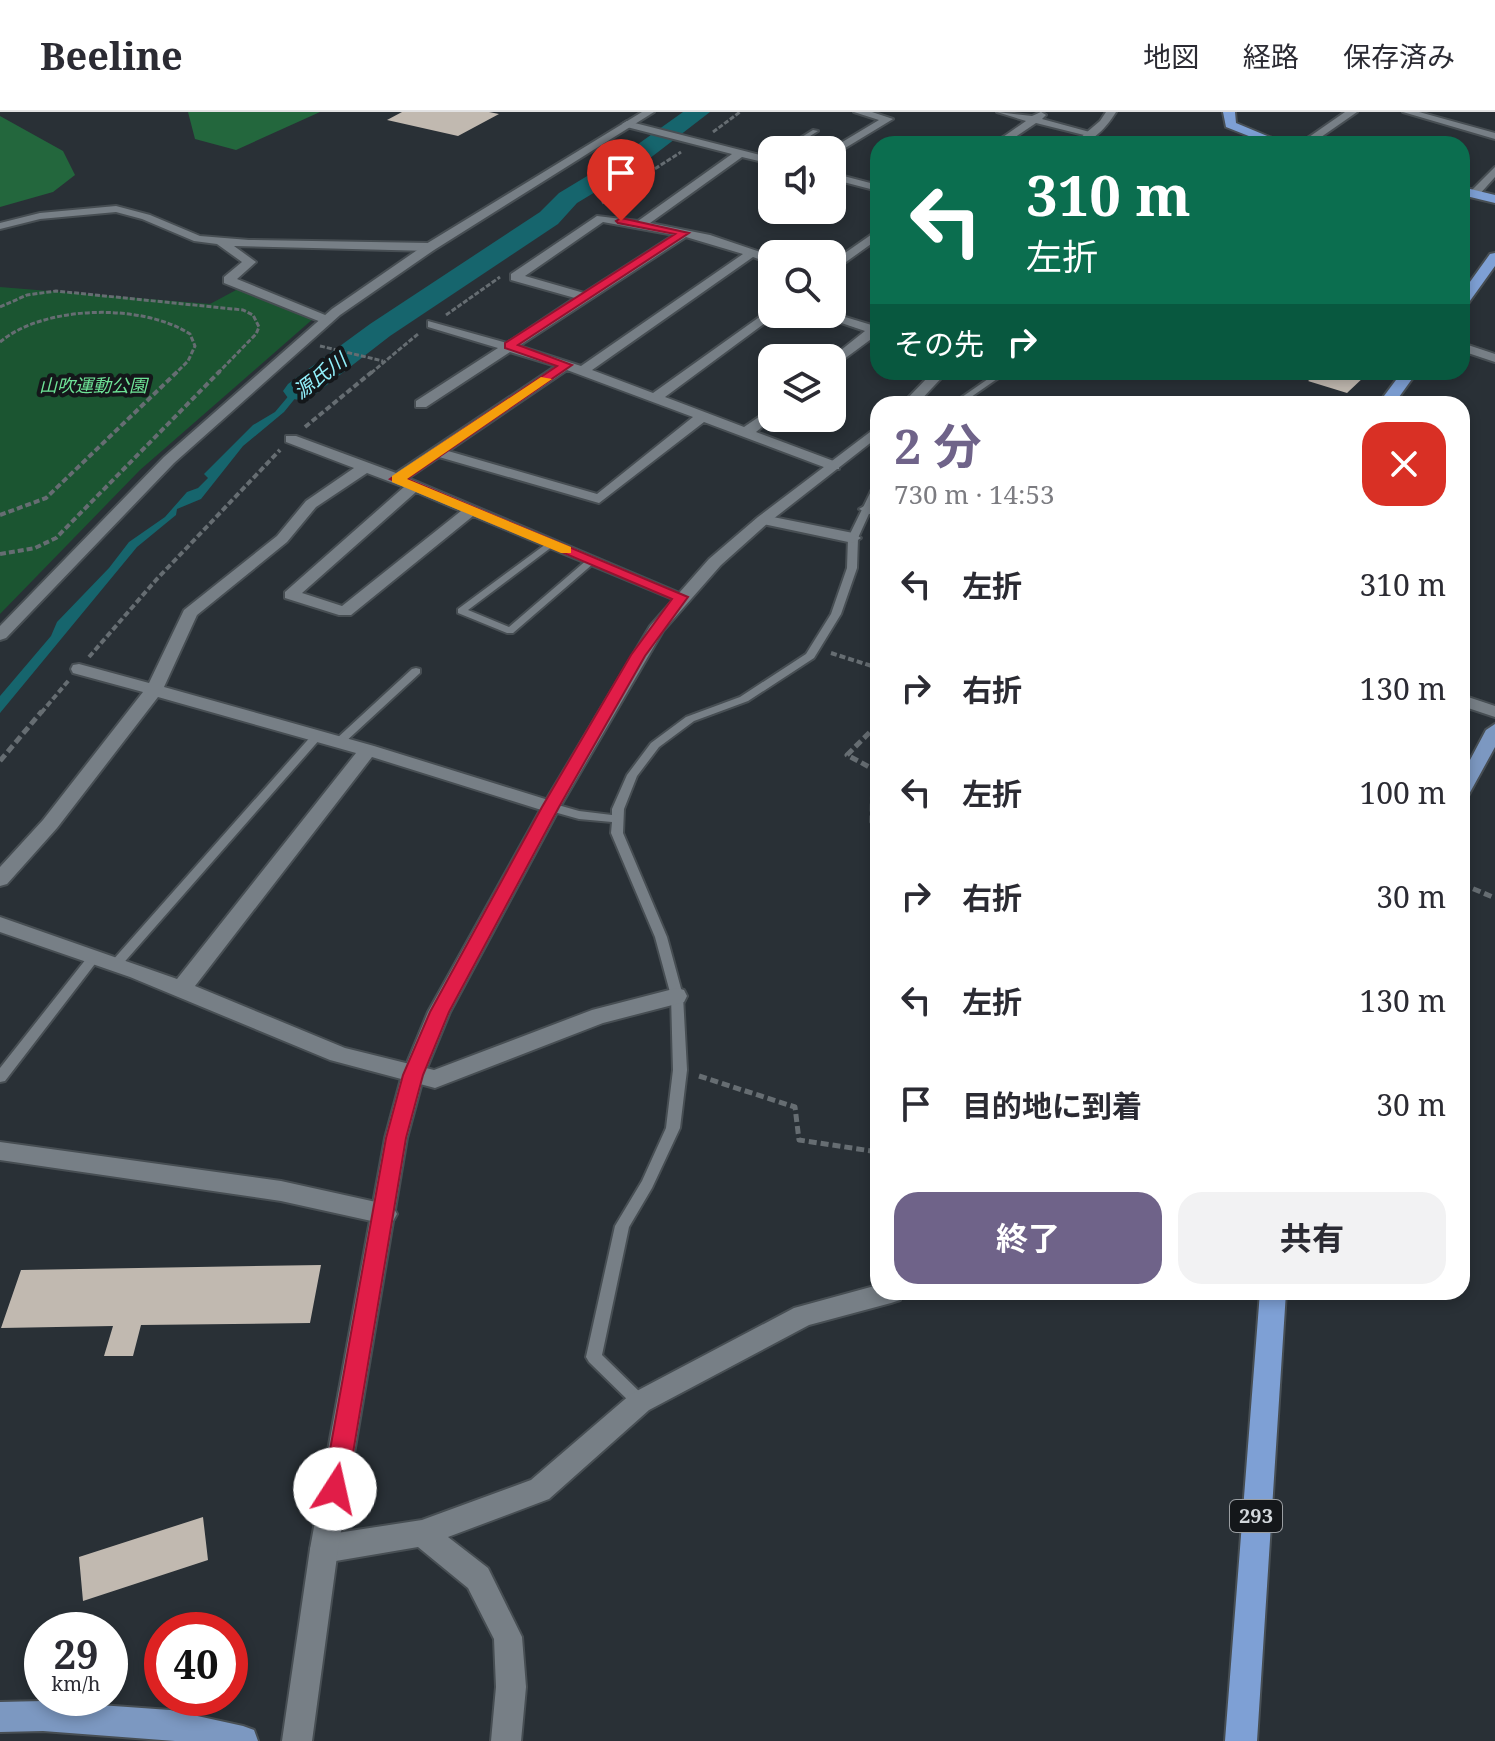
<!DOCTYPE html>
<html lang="ja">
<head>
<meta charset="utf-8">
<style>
  :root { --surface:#fff; --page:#f2f2f3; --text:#2b2b33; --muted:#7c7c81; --line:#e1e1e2; --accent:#6f6389 }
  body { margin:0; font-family:"Noto Serif","Noto Sans JP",serif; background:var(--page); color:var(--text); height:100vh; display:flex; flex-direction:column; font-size:30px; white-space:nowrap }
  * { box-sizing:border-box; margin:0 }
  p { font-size:26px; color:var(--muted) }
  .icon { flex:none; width:44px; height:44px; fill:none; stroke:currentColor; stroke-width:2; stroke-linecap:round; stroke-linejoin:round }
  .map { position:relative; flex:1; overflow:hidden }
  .drawer { position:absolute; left:870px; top:284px; width:600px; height:904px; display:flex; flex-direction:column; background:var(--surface); border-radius:24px; box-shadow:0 4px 12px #0003 }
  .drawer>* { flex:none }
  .hud { position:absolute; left:870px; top:24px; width:600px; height:244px; border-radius:24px; box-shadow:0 4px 12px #0003; background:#0b6e4f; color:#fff; overflow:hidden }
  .tools { position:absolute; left:758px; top:24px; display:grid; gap:16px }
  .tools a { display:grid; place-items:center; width:88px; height:88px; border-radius:16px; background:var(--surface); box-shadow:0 4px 12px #0003; font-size:40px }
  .speed { position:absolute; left:24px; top:1500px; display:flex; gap:16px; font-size:40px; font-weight:700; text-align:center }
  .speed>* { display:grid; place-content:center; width:104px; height:104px; border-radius:50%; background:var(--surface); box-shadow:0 4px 12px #0003; line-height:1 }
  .speed small { font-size:20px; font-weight:400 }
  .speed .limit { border:12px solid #d22; background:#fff; color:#111 }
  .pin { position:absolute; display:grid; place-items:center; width:68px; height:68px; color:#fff; margin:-82px -34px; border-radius:50% 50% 50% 0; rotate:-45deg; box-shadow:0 0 8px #0007 }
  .pin .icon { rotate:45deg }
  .me { position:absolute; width:88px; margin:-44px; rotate:10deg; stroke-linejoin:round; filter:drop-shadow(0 0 6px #0008) }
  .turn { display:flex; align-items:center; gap:28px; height:168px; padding:0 24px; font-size:36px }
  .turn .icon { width:104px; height:104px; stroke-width:2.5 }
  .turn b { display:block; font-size:56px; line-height:68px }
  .then { display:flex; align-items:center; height:76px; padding:0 24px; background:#0003; gap:16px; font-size:30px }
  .round { display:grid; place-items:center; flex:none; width:84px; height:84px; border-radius:24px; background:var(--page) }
  .headline { display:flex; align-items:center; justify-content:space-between; height:136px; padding:0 24px }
  h1 { font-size:48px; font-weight:700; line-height:60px; color:var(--accent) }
  .primary-button { display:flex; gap:16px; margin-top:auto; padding:16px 24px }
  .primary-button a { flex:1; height:92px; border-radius:24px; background:var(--accent); color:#fff; font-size:32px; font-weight:700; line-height:92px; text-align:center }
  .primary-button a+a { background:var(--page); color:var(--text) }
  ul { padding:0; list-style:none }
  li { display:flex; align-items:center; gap:24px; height:104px; padding:0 24px }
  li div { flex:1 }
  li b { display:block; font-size:30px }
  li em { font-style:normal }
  header { display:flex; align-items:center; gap:48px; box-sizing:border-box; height:112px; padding:0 40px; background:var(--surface); border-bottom:2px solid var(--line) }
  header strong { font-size:38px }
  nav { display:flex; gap:44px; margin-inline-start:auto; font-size:28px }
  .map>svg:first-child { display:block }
  .green { fill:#1b5531 }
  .forest { fill:#23673d }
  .water { fill:#16656d }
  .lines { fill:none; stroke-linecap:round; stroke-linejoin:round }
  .river { fill:#16656d; fill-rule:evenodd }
  .building { fill:#c1b9b0 }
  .service-casing { stroke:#474e53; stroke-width:4 }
  .minor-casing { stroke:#474e53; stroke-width:4 }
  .tertiary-casing { stroke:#474e53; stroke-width:4 }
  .primary-casing { stroke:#474e53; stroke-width:4 }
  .trunk-casing { stroke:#474e53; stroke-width:4 }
  .path-far2 { stroke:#666d72; stroke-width:3; stroke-dasharray:5 2; stroke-linecap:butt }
  .path-far1 { stroke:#666d72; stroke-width:4; stroke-dasharray:6 3; stroke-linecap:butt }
  .path { stroke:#666d72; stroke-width:5; stroke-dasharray:8 4; stroke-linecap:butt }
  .service { fill:#777f86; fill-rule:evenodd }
  .minor { fill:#777f86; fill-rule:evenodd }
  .tertiary { fill:#777f86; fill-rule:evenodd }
  .primary { fill:#7c98c1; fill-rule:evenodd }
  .trunk { fill:#7ea0d5; fill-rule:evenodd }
  .route { fill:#e11d48; stroke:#92132f; stroke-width:2 }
  .slow { fill:#f59e0b }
  .labels { text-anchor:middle; stroke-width:8; stroke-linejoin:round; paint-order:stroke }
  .far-park-label { font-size:18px; font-style:italic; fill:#6de296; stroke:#14171a }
  .far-water-label { font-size:20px; font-style:italic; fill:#92f0fb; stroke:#14171a }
  .shield { fill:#14171a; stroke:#9a9ea2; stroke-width:2 }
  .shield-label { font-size:20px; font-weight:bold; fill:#d3d8dc }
</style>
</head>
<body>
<header>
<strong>Beeline</strong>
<nav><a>地図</a><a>経路</a><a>保存済み</a></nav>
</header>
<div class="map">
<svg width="1495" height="1629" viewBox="0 0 1495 1629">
  <rect width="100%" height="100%" fill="#293036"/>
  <path class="green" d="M0,175L210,192L238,177L314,206L140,358L0,502Z"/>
  <path class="forest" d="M188,0H320L236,38L195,27Z
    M0,4L63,39L75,63L53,80L0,95Z"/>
  <path class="water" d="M342,241L353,243L341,250L338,257L306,273L284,300L243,334L201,387L177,397L176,403L137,435L0,601V584L51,524L57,510L109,456L129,430L165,405L187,380L198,376L208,366L204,362L253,313L275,300L302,268L331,254Z"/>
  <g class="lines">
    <path class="river" d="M683,0H710L645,50L577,91L558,112L390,224L310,286L299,288L288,286L283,279L288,272L370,212L540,100L559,81L627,40Z"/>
  </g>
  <path class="building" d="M402,0H489L499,2L458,24L387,8Z
    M1299,260H1353L1365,264L1347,281L1308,269L1313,265Z
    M321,1153L310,1211L141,1213L133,1244H104L113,1214L1,1216L21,1158Z
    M203,1405L208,1448L83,1489L79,1445Z"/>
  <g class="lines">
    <g class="service-casing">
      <path id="service" d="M813,18L818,19L788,38H781Z
        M998,260H1007L961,292H952Z
        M878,370V382L858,426L857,456L841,502L814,546L748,589L694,609L659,635L637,664L624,697L623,721L667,825L683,884L687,958L680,1016L652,1076L629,1115L602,1243L645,1285L648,1290L645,1295L640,1297L635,1295L589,1250L586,1245L615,1114L642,1069L666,1016L673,958L671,884L655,825L611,721L612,710L579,707L547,698L545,695L551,691L579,699L612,703V697L627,663L651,631L686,605L740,585L806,542L831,502L847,456L848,426L874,373Z
        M550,429L555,432L553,434L468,498L509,515L588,447H594V451L513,521H507L458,501V497Z
        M416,556L420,557V561L343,632H335L334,630L335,628L412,557Z
        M317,621L321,622L322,624L321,626L120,855H112L110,852L112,849L313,622Z
        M94,841L98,842L100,845L98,848L5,969L0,970V956L90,842Z"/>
    </g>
    <g class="minor-casing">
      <path id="minor" d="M854,0H872L893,7L832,44L829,38L879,8Z
        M997,0L1032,4L1041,0L1046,3L1042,7L1097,22L1092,25L1036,11L1005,32H993L1026,9Z
        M1345,0H1357L1311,32H1299Z
        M1403,0H1419L1495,21V27Z
        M627,9L772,46V52L742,45L650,111L710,123L772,144V152L753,145L592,258L653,281L772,196V202L776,203L665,285L744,315L772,296L773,306L756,320L839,351V357H829L704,310L599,391L439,345L408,366L689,485L681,490L675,488L473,404L351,503H339L285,486V480L404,375L367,361L316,395L287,430L197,503L164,575L374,634L558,691L560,695L551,701L372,645L195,874L345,936L434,958L592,898L677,876L684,878L687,884L684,890L603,911L435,976L330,948L130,865L0,820V805L177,867L356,641L158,585L57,716L7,772L0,774V755L43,708L143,580L73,561L71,557L73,553L79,552L149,571L184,498L277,424L306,389L354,356L286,330V324H296L396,361L556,254L510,240L426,295H416V289L498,236L428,215V209L507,231L575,186L511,168V162L597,104L638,109L732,42L623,14L622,12ZM603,110L674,123L584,181L525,164ZM686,125L743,142L581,254L519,234ZM567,258L693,305L597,382L448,339ZM416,380L461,399L342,494L302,481Z
        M1495,55V65L1478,84H1470V80Z
        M832,61L878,73V79L832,67Z
        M116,94L150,103L200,124L249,128L430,131L436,135L430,139L234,134L256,150L237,167L330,205L332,208L326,212L224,171V165L242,150L217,132L194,129L142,107L116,100L40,107L0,117V111L40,101Z
        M878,118V127L832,160V150Z
        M832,201L878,215V222L832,256L831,246L865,219L815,202Z
        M1462,231L1495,242V250L1462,239Z
        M866,393L878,396V406L859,397Z
        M763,403L853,421L861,426L853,431L758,411L755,408Z
        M1462,583L1495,594V605L1462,594Z
        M0,1030L281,1069L385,1092L393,1095L397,1102L393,1109L385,1112L281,1089L0,1048Z
        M878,1173V1180H903L900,1188L891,1191L809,1213L649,1298L549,1387L448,1425L488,1456L522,1525L526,1575L521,1629H491L496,1575L494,1527L468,1476L418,1435L324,1451L314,1447L310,1437L314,1427L324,1423L422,1408L531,1368L631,1282L794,1196Z"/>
    </g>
    <g class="tertiary-casing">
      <path id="tertiary" d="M642,0H654L434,138L340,203L174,351L6,526L0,528V514L164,345L332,197L426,132Z
        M1106,0H1116C1106,16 1092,32 1073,32L1100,9Z
        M933,260H947L917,292H902Z
        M878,314V325L768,411L721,453L663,519L560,695L450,900L424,963L407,1026L338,1437L312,1629H282L310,1437L385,1026L402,963L428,900L542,695L650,514L709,447L758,405Z"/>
    </g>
    <g class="primary-casing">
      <path id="primary" d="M1495,612V635L1468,684L1462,686V663L1486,618Z
        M43,1589L170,1598L243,1614L254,1618L258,1629H175L43,1619L0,1620V1590Z"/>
    </g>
    <g class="trunk-casing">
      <path id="trunk" d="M1223,0H1235L1236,11L1286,32H1269L1226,15Z
        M1462,75L1495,83V91L1462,83Z
        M1495,141V154L1467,193L1462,194V181L1490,142Z
        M1402,260H1417L1394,292H1378Z
        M1260,1180H1286L1257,1629H1225Z"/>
    </g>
    <path class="path-far2" d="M713,20L740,0
      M602,91L681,40
      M0,195L27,183L56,179L243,198L253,203L259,215L256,222L218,261
      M446,203L500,165
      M0,230C44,193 142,191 190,222L195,234L188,249L176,261
      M320,234L383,249
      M371,261L418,222"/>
    <path class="path-far1" d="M305,315L373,259
      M0,403L46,386L178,259
      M0,442L35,436L56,426L220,259
      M831,541L878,556
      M89,545L156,468L280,338
      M41,601L69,568"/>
    <path class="path" d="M878,612L847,643L873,657L872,710L878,721
      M0,649L42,599
      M1462,772L1495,786
      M699,964L795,995L799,1028L878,1040"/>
    <use href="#service" class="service"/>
    <use href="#minor" class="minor"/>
    <use href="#tertiary" class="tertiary"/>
    <use href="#primary" class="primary"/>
    <use href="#trunk" class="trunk"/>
  </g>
  <path class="route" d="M621,106L689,121L518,233L572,253L407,367L688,485L645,544L559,695L449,900L423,963L406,1026L347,1377L344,1385L335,1388L326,1385L323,1377L386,1026L403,963L430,900L542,695L631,543L672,487L390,367L557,254L505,236V231L675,122L618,111L616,109Z"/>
  <path class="slow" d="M541,265L552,267L407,367L571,435V441H561L392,370V364Z"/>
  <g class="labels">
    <g class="far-park-label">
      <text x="93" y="280">山吹運動公園</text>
    </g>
    <g class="far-water-label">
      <text transform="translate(320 264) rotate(-37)" y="7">源氏川</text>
    </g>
    <rect class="shield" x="1230" y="1388" width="52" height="32" rx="6"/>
    <g class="shield-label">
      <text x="1256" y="1411">293</text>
    </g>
  </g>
</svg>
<div class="tools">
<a><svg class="icon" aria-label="sound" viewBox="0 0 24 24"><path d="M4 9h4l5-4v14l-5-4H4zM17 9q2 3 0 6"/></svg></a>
<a><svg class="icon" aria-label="search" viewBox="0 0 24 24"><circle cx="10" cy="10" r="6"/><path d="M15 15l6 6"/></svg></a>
<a><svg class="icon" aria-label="layers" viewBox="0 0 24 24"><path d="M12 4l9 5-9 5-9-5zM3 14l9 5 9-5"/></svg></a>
</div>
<div class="speed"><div>29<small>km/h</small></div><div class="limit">40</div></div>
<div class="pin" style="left:621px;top:109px;background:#d93025"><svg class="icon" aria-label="arrive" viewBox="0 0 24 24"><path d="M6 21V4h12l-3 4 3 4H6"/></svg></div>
<svg class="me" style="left:335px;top:1377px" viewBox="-20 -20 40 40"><circle r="19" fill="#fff"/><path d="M0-13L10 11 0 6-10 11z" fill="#e11d48"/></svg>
<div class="hud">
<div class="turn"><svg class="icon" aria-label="left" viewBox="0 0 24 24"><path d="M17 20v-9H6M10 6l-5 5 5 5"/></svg><div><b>310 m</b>左折</div></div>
<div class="then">その先<svg class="icon" aria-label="right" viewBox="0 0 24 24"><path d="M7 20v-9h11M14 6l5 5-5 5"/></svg></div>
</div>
<section class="drawer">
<div class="headline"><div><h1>2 分</h1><p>730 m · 14:53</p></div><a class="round" style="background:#d93025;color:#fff"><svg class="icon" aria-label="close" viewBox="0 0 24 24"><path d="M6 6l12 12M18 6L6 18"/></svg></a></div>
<ul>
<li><svg class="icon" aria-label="left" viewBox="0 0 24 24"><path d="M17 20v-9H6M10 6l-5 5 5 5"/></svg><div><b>左折</b></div><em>310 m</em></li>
<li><svg class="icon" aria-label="right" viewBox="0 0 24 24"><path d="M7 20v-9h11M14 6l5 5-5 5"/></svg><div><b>右折</b></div><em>130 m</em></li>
<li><svg class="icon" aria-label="left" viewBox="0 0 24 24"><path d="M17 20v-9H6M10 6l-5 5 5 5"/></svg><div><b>左折</b></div><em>100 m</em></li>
<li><svg class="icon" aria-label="right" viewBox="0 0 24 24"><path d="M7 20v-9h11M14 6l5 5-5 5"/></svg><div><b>右折</b></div><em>30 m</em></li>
<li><svg class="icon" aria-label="left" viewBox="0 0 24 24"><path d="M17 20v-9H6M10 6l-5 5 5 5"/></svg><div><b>左折</b></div><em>130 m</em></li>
<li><svg class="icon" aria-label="arrive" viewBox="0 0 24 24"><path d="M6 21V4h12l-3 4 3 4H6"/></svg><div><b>目的地に到着</b></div><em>30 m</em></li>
</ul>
<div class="primary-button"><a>終了</a><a>共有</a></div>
</section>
</div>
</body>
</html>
